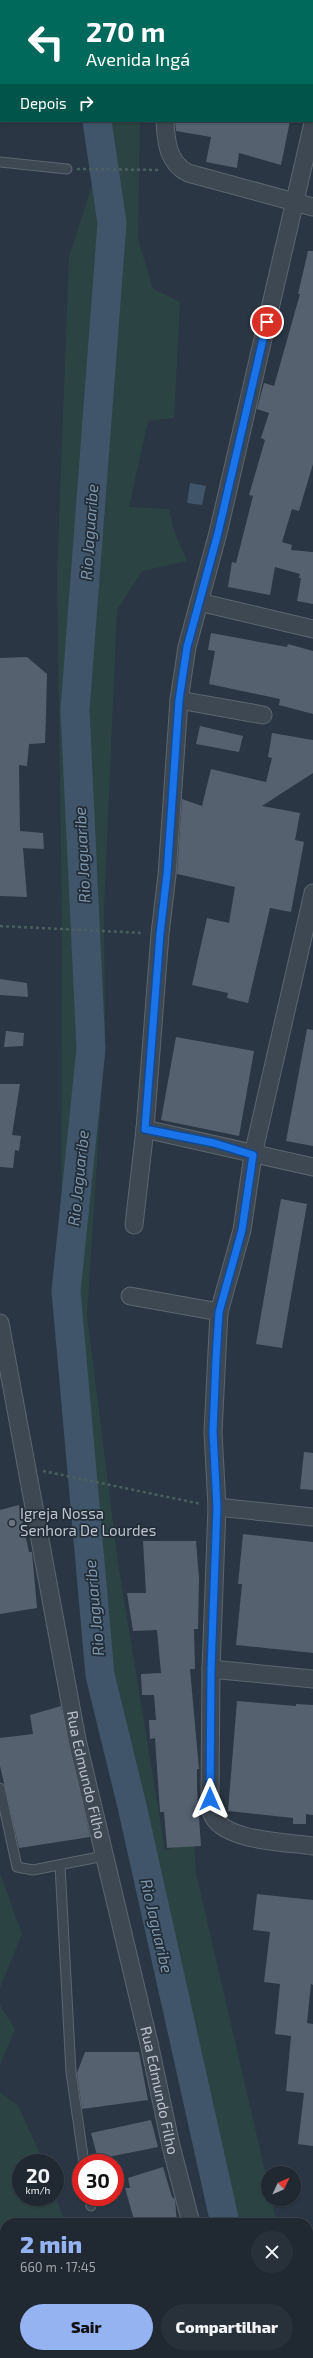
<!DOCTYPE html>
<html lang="pt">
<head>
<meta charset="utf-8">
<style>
  :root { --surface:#202832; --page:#28303a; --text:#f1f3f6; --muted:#a2a6ac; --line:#3d444d; --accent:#95b2f1 }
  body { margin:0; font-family:"Exo 2",sans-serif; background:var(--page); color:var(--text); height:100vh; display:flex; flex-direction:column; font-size:15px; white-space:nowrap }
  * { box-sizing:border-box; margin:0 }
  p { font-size:13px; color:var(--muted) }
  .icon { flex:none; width:22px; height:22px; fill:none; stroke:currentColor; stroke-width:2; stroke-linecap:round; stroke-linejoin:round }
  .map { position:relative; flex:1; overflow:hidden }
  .details { position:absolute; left:0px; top:2218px; width:313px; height:140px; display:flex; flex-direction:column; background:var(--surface); border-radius:16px 16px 0 0; box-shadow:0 1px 3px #0004,0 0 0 1px var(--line) }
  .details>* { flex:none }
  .banner { position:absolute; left:0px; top:0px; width:313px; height:122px; box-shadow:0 1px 3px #0004,0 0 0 1px var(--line); background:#00695c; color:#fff; overflow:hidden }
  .needle { width:26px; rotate:46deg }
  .tools { position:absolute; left:261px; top:2166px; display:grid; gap:8px }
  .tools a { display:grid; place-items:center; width:40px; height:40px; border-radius:50%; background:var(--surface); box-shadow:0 1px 3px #0004,0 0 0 1px var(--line); font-size:20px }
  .speed { position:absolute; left:12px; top:2154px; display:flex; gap:8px; font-size:20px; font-weight:700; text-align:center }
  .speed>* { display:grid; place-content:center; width:52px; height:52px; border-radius:50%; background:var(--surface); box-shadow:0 1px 3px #0004,0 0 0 1px var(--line); line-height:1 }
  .speed small { font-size:10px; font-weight:400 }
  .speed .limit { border:6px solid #d22; background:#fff; color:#111 }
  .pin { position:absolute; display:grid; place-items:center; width:34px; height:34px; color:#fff; margin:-17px; border:2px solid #fff; border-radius:50%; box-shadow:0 1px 4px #0007 }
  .me { position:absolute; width:44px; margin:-22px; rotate:0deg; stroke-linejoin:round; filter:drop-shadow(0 0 3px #0008) }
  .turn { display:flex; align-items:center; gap:14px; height:84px; padding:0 20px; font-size:18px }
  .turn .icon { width:52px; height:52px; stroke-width:2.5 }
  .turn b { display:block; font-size:28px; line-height:34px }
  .then { display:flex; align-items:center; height:38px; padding:0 20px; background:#0003; gap:8px; font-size:15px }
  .round { display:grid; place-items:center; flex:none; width:42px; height:42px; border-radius:21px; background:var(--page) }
  .headline { display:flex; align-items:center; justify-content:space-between; height:68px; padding:0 20px }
  h1 { font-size:24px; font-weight:800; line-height:30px; color:var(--accent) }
  .primary-button { display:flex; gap:8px; margin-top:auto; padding:8px 20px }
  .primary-button a { flex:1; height:46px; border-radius:24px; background:var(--accent); color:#111; font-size:16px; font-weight:800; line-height:46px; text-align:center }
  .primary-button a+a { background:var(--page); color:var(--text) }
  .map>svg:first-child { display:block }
  .green { fill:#2c4344 }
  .water { fill:#40556a }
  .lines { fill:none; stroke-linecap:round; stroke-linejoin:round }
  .river { stroke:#40556a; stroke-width:29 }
  .building { fill:#55616f }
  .lane-casing { stroke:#5c6670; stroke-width:11 }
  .street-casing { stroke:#5c6670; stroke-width:19 }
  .path { stroke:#4a5f60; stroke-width:2.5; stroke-dasharray:3 3; stroke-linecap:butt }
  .lane { stroke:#3e4852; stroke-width:9 }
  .street { stroke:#3e4852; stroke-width:17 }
  .route-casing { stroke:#114b97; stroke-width:10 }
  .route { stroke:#1a73e8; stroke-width:7 }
  .worship-dot { fill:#6b7280; stroke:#222d38; stroke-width:1.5 }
  .labels { text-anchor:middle; stroke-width:3.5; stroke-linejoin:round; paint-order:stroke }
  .poi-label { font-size:15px; fill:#bbc3cc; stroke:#222d38; text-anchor:start }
  .street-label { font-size:15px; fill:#bbc3cc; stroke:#222d38 }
  .water-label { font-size:16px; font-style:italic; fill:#7e96ac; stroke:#222d38 }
</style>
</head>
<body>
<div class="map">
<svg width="313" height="2358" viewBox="0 0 313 2358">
  <rect width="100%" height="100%" fill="#2a3643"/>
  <path class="green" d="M87,121H140L138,239L153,289L180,302L174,418L148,421L129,507L169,509L174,531L187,561L142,571L117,610L104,909L105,1038L87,1315L118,1563L165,1850L194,1843L196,1873L268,2184V2199H271L277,2223H219L88,1641L61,1387L62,920L57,575L69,257L96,173Z
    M0,1873L22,1934L0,1988Z
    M0,2005L15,2029L0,2065Z
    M0,2093L18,2105L44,2163H21V2197H55V2195L62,2215L68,2223H5V2337L0,2333Z
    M23,2353H171L173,2358H29Z
    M245,2353H295L296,2358H246Z"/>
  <path class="water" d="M190,483L206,486L202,505L187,503Z"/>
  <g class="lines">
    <path class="river" d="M90,1V0
      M97,121L112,223L75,710L91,1049L66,1291L100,1675L132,1806L225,2223
      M254,2353L255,2358"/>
  </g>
  <path class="building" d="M175,121H290L281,165L239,153L237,168L206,162L211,137L176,131Z
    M308,251H313V464L299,511L292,509L282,542L292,545L291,550L313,552V604L297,601L301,578H299L300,574L275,567L270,595L228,587L232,562L236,563L253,496L249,495L265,440L261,438L269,413L257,409L264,383L274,386L300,294H298Z
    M211,633L287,647L288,644L313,651V714L279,705L280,699L209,684L215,651L208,650Z
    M27,657L47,674L46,715L45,743L29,744L27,766L19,765L20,831L43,833L44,849L23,848L27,897L0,896V658Z
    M200,726L243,736L239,752L196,744Z
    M272,733L313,740V773L262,806L300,813L295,840L304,842L291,912L270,908L248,1003L227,998L228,993L192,985L207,918L229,923L235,887L177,874L182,799L202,806L211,769L266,782L272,758L268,757Z
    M0,979L27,983L28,997L0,995Z
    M307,1029L313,1030V1146L286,1141Z
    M6,1031L24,1033L23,1046L4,1047Z
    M176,1037L254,1051L239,1136L161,1120Z
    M0,1084H20L12,1135L21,1136L19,1151L15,1150L13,1168L0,1167Z
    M281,1199L307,1204L282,1348L256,1344Z
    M304,1452L313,1453V1490L300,1489Z
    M19,1505L29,1552H32L37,1608L0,1614V1510Z
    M243,1534L313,1542V1653L236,1645L242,1584H238Z
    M143,1541H196L199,1578L198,1629H194L195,1669H190L199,1769H197V1788L201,1846L167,1848L164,1812H160L155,1738L150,1739L149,1720H156L154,1695H142L141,1674L161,1673L157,1630L133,1631L127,1593H146Z
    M237,1701L296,1706V1704L313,1705V1815L306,1814V1824H293V1818L228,1811Z
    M61,1706L90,1837L19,1848L0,1766V1738L33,1734L30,1715Z
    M257,1894L313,1900V1985L311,1984L307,2023L313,2024V2146L298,2144L304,2093L286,2091L291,2036L275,2034L280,1984L264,1982L270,1932L253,1930Z
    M85,2052H139L148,2100L82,2109L77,2073Z
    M151,2120L158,2147L98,2159L91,2133Z
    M163,2167L172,2197L175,2199L177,2223H135L125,2188H130L128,2178Z"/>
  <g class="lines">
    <g class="lane-casing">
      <path id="lane" d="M0,162L67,169
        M0,1788L17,1867L33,1870L104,1856
        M60,1865L71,2072L84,2163
        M90,2197L91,2206"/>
    </g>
    <g class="street-casing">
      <g id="street">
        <path d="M168,1V0"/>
        <path d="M165,121C166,142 168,163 188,173L313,207"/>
        <path d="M199,602L313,629"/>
        <path d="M179,700L263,715"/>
        <path d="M313,893L253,1155L242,1230L219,1312L213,1432L217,1507L211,1669L210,1799C210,1803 210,1810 212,1814C223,1842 288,1842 313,1846"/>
        <path d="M145,1129L313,1167"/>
        <path d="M134,1225L145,1129L160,934L167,875L179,700L187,647L218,533L313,123"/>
        <path d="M130,1296L219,1312"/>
        <path id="s1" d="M0,1323L77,1740L149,2043L171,2146L191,2223"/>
        <path d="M217,1507L313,1517"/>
        <path d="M211,1669L313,1679"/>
        <path d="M220,2353L221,2358"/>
      </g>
    </g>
    <path class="path" d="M77,169L160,170
      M0,926L143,933
      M43,1471L201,1504"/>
    <use href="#lane" class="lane"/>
    <use href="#street" class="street"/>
  </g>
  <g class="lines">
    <g class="route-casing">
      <path id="route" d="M210,1799L211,1669L217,1507L213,1432L216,1359L219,1312L242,1230L253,1155L214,1143L145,1129L160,934L167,874L179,700L187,647L218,533L267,322"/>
    </g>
    <use href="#route" class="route"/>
  </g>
  <circle class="worship-dot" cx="12" cy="1523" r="4"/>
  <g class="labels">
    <g class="poi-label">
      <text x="20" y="1519">Igreja Nossa<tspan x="20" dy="17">Senhora De Lourdes</tspan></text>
    </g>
    <g class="street-label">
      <text dy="5" stroke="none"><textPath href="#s1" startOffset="460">Rua Edmundo Filho</textPath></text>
      <text dy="5" stroke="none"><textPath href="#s1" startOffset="784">Rua Edmundo Filho</textPath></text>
    </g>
    <g class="water-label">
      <text transform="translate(89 532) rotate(-86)" y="6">Rio Jaguaribe</text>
      <text transform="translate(82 855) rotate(-93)" y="6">Rio Jaguaribe</text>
      <text transform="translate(78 1178) rotate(-84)" y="6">Rio Jaguaribe</text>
      <text transform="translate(94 1608) rotate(-95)" y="6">Rio Jaguaribe</text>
      <text transform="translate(157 1926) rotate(77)" y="6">Rio Jaguaribe</text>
    </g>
  </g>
</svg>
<div class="tools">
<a><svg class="needle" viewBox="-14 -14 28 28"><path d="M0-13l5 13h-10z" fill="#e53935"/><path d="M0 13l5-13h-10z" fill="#a2a6ac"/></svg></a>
</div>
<div class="speed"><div>20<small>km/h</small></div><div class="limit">30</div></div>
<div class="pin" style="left:267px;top:322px;background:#d93025"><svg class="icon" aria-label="arrive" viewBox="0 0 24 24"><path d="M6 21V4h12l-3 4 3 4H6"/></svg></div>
<svg class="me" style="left:210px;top:1799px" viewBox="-20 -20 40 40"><path d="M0-17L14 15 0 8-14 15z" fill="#1a73e8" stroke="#fff" stroke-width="4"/></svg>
<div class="banner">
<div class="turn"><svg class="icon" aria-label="left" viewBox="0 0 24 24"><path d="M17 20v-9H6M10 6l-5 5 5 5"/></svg><div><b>270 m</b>Avenida Ingá</div></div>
<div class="then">Depois<svg class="icon" aria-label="right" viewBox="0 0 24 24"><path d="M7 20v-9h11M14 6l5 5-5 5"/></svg></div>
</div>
<section class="details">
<div class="headline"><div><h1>2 min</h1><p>660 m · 17:45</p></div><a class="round"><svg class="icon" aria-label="close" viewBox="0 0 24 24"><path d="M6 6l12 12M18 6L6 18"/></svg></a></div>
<div class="primary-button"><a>Sair</a><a>Compartilhar</a></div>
</section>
</div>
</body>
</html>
